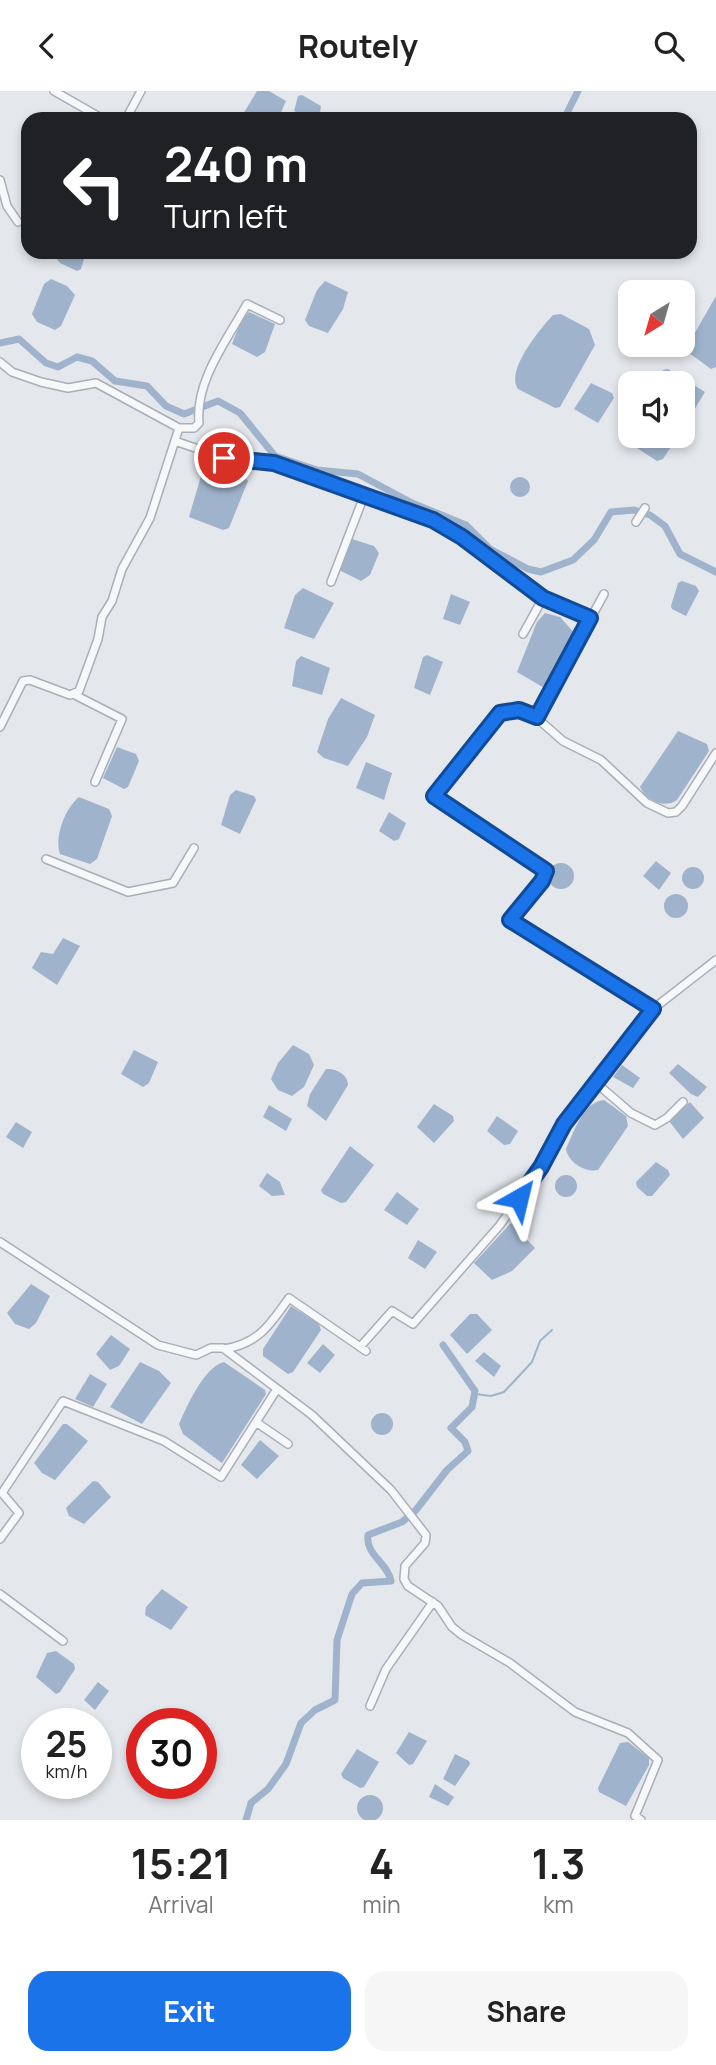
<!DOCTYPE html>
<html lang="en">
<head>
<meta charset="utf-8">
<style>
  :root { --surface:#fff; --page:#f6f6f6; --text:#222; --muted:#767676; --accent:#1a73e8 }
  body { margin:0; font-family:Manrope,sans-serif; background:var(--page); color:var(--text); height:100vh; display:flex; flex-direction:column; font-size:26px; white-space:nowrap }
  * { box-sizing:border-box; margin:0 }
  p { font-size:23px; color:var(--muted) }
  .icon { flex:none; width:38px; height:38px; fill:none; stroke:currentColor; stroke-width:2; stroke-linecap:round; stroke-linejoin:round }
  .map { position:relative; height:1729px; overflow:hidden }
  .drawer { display:flex; flex-direction:column; background:var(--surface); flex:1 }
  .drawer>* { flex:none }
  .banner { position:absolute; left:21px; top:21px; width:676px; height:147px; border-radius:21px; box-shadow:0 4px 10px #0003; background:#202124; color:#fff; overflow:hidden }
  .needle { width:46px; rotate:217deg }
  .buttons { position:absolute; left:618px; top:189px; display:grid; gap:14px }
  .buttons a { display:grid; place-items:center; width:77px; height:77px; border-radius:14px; background:var(--surface); box-shadow:0 4px 10px #0003; font-size:35px }
  .speed { position:absolute; left:21px; top:1617px; display:flex; gap:14px; font-size:35px; font-weight:700; text-align:center }
  .speed>* { display:grid; place-content:center; width:91px; height:91px; border-radius:50%; background:var(--surface); box-shadow:0 4px 10px #0003; line-height:1 }
  .speed small { font-size:18px; font-weight:400 }
  .speed .limit { border:10px solid #d22; background:#fff; color:#111 }
  .pin { position:absolute; display:grid; place-items:center; width:60px; height:60px; color:#fff; margin:-30px; border:4px solid #fff; border-radius:50%; box-shadow:0 2px 7px #0007 }
  .me { position:absolute; width:77px; margin:-38px; rotate:37deg; stroke-linejoin:round; filter:drop-shadow(0 0 5px #0008) }
  .turn { display:flex; align-items:center; gap:24px; height:147px; padding:0 28px; font-size:32px }
  .turn .icon { width:91px; height:91px; stroke-width:2.5 }
  .turn b { display:block; font-size:49px; line-height:60px }
  .eta { display:flex; justify-content:space-evenly; align-items:center; height:119px; text-align:center }
  .eta b { font-size:42px; font-weight:700; line-height:49px }
  .primary-button { display:flex; gap:14px; margin-top:auto; padding:14px 28px }
  .primary-button a { flex:1; height:80px; border-radius:21px; background:var(--accent); color:#fff; font-size:28px; font-weight:700; line-height:80px; text-align:center }
  .primary-button a+a { background:var(--page); color:var(--text) }
  header { display:flex; justify-content:space-between; align-items:center; height:91px; padding:0 28px; background:var(--surface); font-size:32px; font-weight:700 }
  .map>svg:first-child { display:block }
  .water { fill:#9fb4cc }
  .lines { fill:none; stroke-linecap:round; stroke-linejoin:round }
  .stream { stroke:#9fb4cc; stroke-width:2 }
  .canal { stroke:#9fb4cc; stroke-width:7 }
  .minor-casing { stroke:#a9aeb7; stroke-width:10 }
  .minor { stroke:#f7f8fa; stroke-width:7 }
  .route-casing { stroke:#114b97; stroke-width:18 }
  .route { stroke:#1a73e8; stroke-width:12 }
</style>
</head>
<body>
<header><svg class="icon" aria-label="back" viewBox="0 0 24 24"><path d="M15 5l-7 7 7 7"/></svg>Routely<svg class="icon" aria-label="search" viewBox="0 0 24 24"><circle cx="10" cy="10" r="6"/><path d="M15 15l6 6"/></svg></header>
<div class="map">
<svg width="716" height="1729" viewBox="0 0 716 1729">
  <rect width="100%" height="100%" fill="#e4e7ec"/>
  <path class="water" d="M257,0H269L286,10L278,28H240Z
    M302,4L321,15L319,28H310L294,20L298,5Z
    M58,161H86L81,178L77,180L60,172L56,167Z
    M51,188L67,195L75,204L61,235L55,239L37,231L32,223L44,193Z
    M325,190L348,201L343,218L328,242L309,235L305,229L317,199Z
    M716,205V276L711,278L685,259Z
    M249,221L275,233L265,261L257,266L232,253L241,230Z
    M561,223L589,238L595,254L560,316L555,317L518,298C505,280 540,238 553,224Z
    M668,278L705,301L683,337L682,292H655L663,279Z
    M591,292L612,302L614,307L598,332L574,318Z
    M630,332V345H678L663,368L657,370L623,348Z
    M211,373L241,382L248,390L229,437L223,439L189,426L204,375Z
    M510 396a10 10 0 1 1 20 0a10 10 0 1 1-20 0Z
    M352,448L374,455L379,462L370,484L361,490L339,479Z
    M682,490L696,495L699,500L686,525L672,518L671,515L678,492Z
    M303,497L334,512L314,548L284,537L295,504Z
    M451,503L470,511L460,534L443,528Z
    M545,522L560,526L577,545L546,598L517,581L537,531Z
    M427,564L443,571L430,604L414,597L423,566Z
    M301,565L330,577L322,604L292,595L296,570Z
    M341,607L375,624L367,646L348,675L324,667L317,661L328,628Z
    M678,640L707,653L709,660L677,709C664,718 647,710 640,696Z
    M117,656L136,663L139,670L128,696L124,698L103,687Z
    M366,671L392,682L384,709L356,697Z
    M236,699L254,705L256,709L240,743L221,734L230,704Z
    M79,706L109,718L112,725L97,768L90,773L60,763C54,747 65,717 79,706Z
    M389,721L406,732L399,748L394,750L379,740Z
    M656,770L671,782L659,799L643,785Z
    M548 785a13 13 0 1 1 26 0a13 13 0 1 1-26 0Z
    M682 787a11 11 0 1 1 22 0a11 11 0 1 1-22 0Z
    M664 815a12 12 0 1 1 24 0a12 12 0 1 1-24 0Z
    M63,847L80,855L57,894L32,877L41,861L53,863Z
    M293,954L309,963L314,974L304,996L292,1005L278,999L271,988L278,972Z
    M134,959L158,971L149,992L143,996L121,983Z
    M678,973L707,996L698,1006L691,1003L669,982Z
    M622,974L640,987L633,997L613,986Z
    M326,978C335,977 348,983 348,994L326,1030L307,1015L310,1003Z
    M604,1009L626,1025L628,1035L598,1079C585,1082 568,1071 566,1058C574,1041 583,1011 604,1009Z
    M690,1011L704,1027L683,1048L669,1030Z
    M434,1013L453,1025L454,1030L434,1052L417,1036Z
    M269,1014L292,1028L286,1040L263,1026Z
    M497,1025L518,1040L510,1053L504,1054L487,1040Z
    M16,1031L32,1041L23,1057L6,1046Z
    M350,1055L374,1074L346,1111L341,1112L323,1103L321,1099Z
    M656,1071L668,1079L670,1084L652,1105H647L637,1096L636,1091Z
    M267,1082L280,1091L285,1104L272,1105L259,1095Z
    M555 1095a11 11 0 1 1 22 0a11 11 0 1 1-22 0Z
    M397,1101L419,1118L407,1134L384,1119Z
    M511,1132L535,1157L512,1180L492,1189L474,1172Z
    M418,1149L437,1161L425,1178L408,1167Z
    M31,1193L50,1205L36,1232L29,1238L15,1233L7,1222Z
    M291,1215L319,1233L321,1239L293,1281L288,1283L263,1265V1258Z
    M470,1223H477L492,1239L467,1263L450,1244Z
    M111,1244L130,1258L119,1275L110,1279L96,1263Z
    M323,1253L335,1264L320,1282L307,1272Z
    M484,1261L501,1275L494,1286L475,1270Z
    M140,1271L159,1280L171,1292L142,1333L110,1316Z
    M224,1271L265,1299L266,1303L222,1372L183,1343L179,1333C187,1315 204,1276 224,1271Z
    M90,1283L107,1293L93,1316L75,1308Z
    M371 1333a11 11 0 1 1 22 0a11 11 0 1 1-22 0Z
    M63,1333H67L88,1350L55,1389L42,1382L34,1372Z
    M260,1349L279,1365L257,1388L241,1374Z
    M93,1390L98,1391L111,1406L84,1433L69,1425L66,1417Z
    M162,1498L188,1516L171,1539L145,1524L146,1516Z
    M56,1560L74,1573L75,1578L60,1601L56,1603L36,1586L47,1562Z
    M98,1591L109,1600L95,1619L84,1609Z
    M409,1641L427,1650L413,1673L409,1674L396,1662Z
    M628,1651L649,1667V1674L626,1715L599,1701L598,1697L620,1652Z
    M357,1658L379,1671L364,1696L360,1697L343,1687L341,1683Z
    M455,1663L469,1670L470,1673L455,1695L443,1688Z
    M435,1693L454,1706L448,1715L429,1706Z
    M357 1717a13 13 0 1 1 26 0a13 13 0 1 1-26 0Z"/>
  <g class="lines">
    <path class="stream" d="M475,1303L491,1305L504,1301L532,1271L540,1250L552,1239"/>
    <path class="canal" d="M564,28L578,0
      M0,252L19,248L46,272L58,276L77,266L92,270L115,290L147,295L166,315L184,323L218,310L240,322L275,365L317,379L358,383L412,412L466,434L490,458L528,478L541,481L573,469L594,449L611,421L634,419L650,424L665,435L680,463L716,481
      M246,1729L251,1712L268,1698L286,1673L301,1632L315,1619L335,1609L337,1549L352,1503L362,1492L391,1490C388,1472 365,1464 368,1444L402,1431L416,1419L447,1379L468,1360L465,1351L451,1337L472,1316L475,1300L443,1254"/>
    <g class="minor-casing">
      <path id="minor" d="M54,0L103,28
        M126,28L141,0
        M0,89L7,115L18,131
        M0,271L12,281L41,291L68,297L96,292L179,337H194L199,332C195,290 227,249 247,213L280,229
        M175,350L224,367L274,372L433,429L462,446L543,507L523,543
        M636,431L645,417
        M331,491L364,405
        M543,507L590,527
        M75,604L122,628L95,691
        M537,626L604,503
        M0,636L23,590L30,589L70,604L79,600L98,548L102,526L112,510L122,478L150,427L179,337
        M46,768L128,801L173,792L194,757
        M653,918L510,829L542,791L546,780L434,705L500,622L519,619L530,621L563,650L601,669L647,712L668,722L676,721L682,715L716,662
        M595,991L631,1022L655,1034L667,1027L683,1011
        M0,1151L158,1254L196,1264L211,1257H223L312,1324L391,1399L426,1444L425,1452L405,1475L404,1488L408,1495L438,1515L452,1536L462,1544L510,1572L575,1621L628,1642L658,1669L635,1725L641,1729
        M360,1256L392,1220L413,1233L500,1134L541,1076L564,1033L653,918L716,869
        M224,1258C258,1253 270,1234 289,1207L366,1260
        M277,1298L256,1331L288,1353
        M0,1448L19,1422L2,1402L63,1310L164,1350L221,1386L256,1331
        M0,1503L63,1550
        M370,1615L386,1578L433,1511"/>
    </g>
    <use href="#minor" class="minor"/>
  </g>
  <g class="lines">
    <g class="route-casing">
      <path id="route" d="M224,367L274,372L433,429L462,446L543,507L590,527L537,626L519,619L500,622L434,705L546,780L542,790L510,829L653,918L564,1033L541,1076L519,1107"/>
    </g>
    <use href="#route" class="route"/>
  </g>
</svg>
<div class="buttons">
<a><svg class="needle" viewBox="-14 -14 28 28"><path d="M0-13l5 13h-10z" fill="#e53935"/><path d="M0 13l5-13h-10z" fill="#767676"/></svg></a>
<a><svg class="icon" aria-label="sound" viewBox="0 0 24 24"><path d="M4 9h4l5-4v14l-5-4H4zM17 9q2 3 0 6"/></svg></a>
</div>
<div class="speed"><div>25<small>km/h</small></div><div class="limit">30</div></div>
<div class="pin" style="left:224px;top:367px;background:#d93025"><svg class="icon" aria-label="arrive" viewBox="0 0 24 24"><path d="M6 21V4h12l-3 4 3 4H6"/></svg></div>
<svg class="me" style="left:519px;top:1107px" viewBox="-20 -20 40 40"><path d="M0-17L14 15 0 8-14 15z" fill="#1a73e8" stroke="#fff" stroke-width="4"/></svg>
<div class="banner">
<div class="turn"><svg class="icon" aria-label="left" viewBox="0 0 24 24"><path d="M17 20v-9H6M10 6l-5 5 5 5"/></svg><div><b>240 m</b>Turn left</div></div>
</div>
</div>
<section class="drawer">
<div class="eta">
<div><b>15:21</b><p>Arrival</p></div>
<div><b>4</b><p>min</p></div>
<div><b>1.3</b><p>km</p></div>
</div>
<div class="primary-button"><a>Exit</a><a>Share</a></div>
</section>
</body>
</html>
